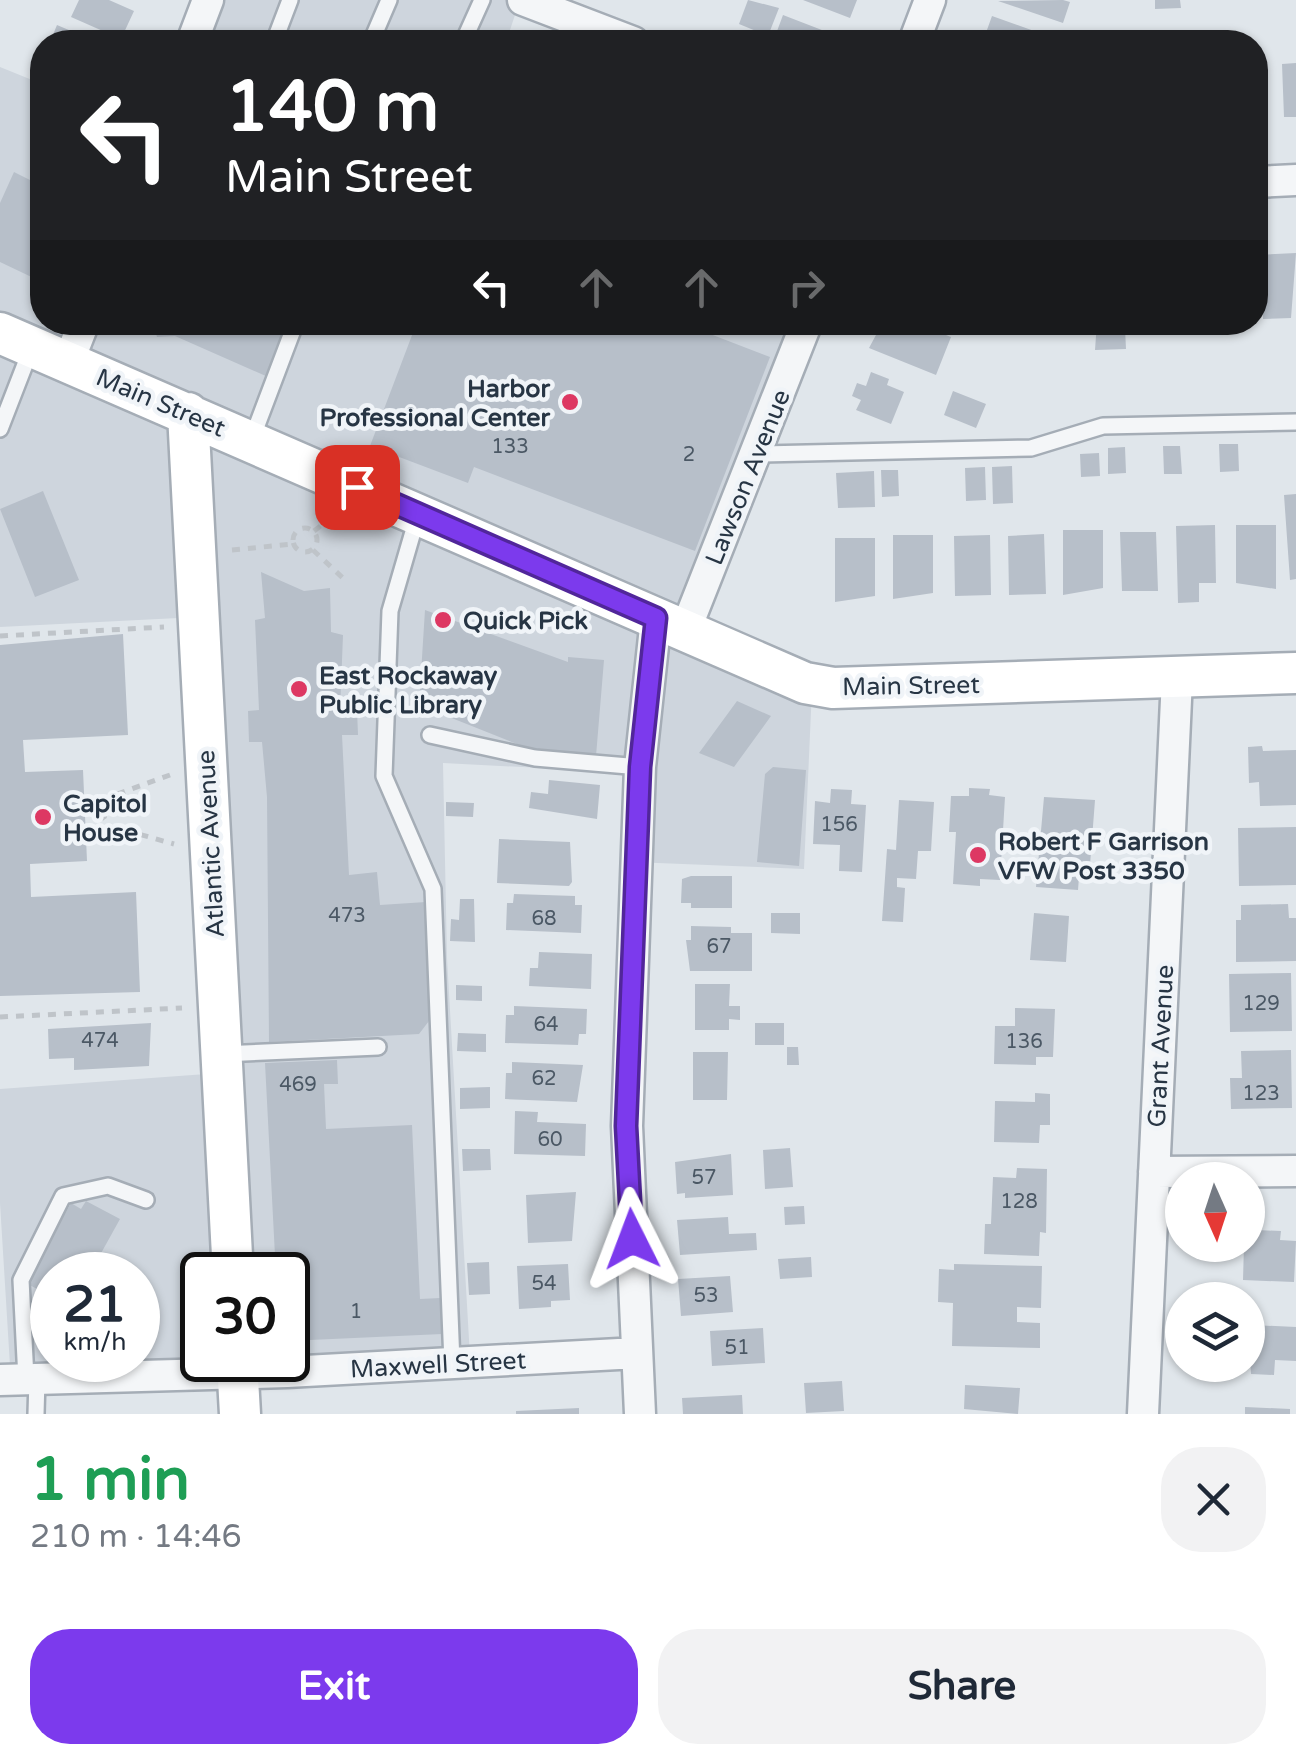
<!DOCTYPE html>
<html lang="en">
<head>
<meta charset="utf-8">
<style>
  :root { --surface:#fff; --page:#f2f2f3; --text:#1f2937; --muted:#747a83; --accent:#7c3aed }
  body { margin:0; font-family:"Varela Round",sans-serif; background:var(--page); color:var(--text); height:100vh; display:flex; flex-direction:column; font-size:38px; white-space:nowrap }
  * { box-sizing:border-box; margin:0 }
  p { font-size:32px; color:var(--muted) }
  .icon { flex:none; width:55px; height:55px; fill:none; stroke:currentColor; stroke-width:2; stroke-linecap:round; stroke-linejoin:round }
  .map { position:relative; height:1414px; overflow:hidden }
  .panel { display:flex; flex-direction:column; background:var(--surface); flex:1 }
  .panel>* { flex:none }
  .banner { position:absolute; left:30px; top:30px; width:1238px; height:305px; border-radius:40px; box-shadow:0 2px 8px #0004; background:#202124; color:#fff; overflow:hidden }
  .needle { width:65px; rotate:177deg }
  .buttons { position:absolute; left:1165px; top:1162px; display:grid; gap:20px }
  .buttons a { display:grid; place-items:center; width:100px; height:100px; border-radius:50%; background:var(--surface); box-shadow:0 2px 8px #0004; font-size:50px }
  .speed { position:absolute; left:30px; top:1252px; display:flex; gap:20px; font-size:50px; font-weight:700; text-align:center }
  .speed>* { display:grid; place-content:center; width:130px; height:130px; border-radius:50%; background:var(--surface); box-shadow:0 2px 8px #0004; line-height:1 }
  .speed small { font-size:25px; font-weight:400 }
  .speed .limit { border:5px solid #111; border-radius:15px; background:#fff; color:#111 }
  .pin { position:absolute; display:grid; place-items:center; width:85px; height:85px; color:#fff; margin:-42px; border-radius:20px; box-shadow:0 5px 15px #0006 }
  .me { position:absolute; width:110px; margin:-55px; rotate:357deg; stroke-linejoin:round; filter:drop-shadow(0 0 8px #0008) }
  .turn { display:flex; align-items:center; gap:35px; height:210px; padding:0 30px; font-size:45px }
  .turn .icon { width:130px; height:130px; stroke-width:2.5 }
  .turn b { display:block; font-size:70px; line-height:85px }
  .lanes { display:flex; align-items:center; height:95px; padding:0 30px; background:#0003; justify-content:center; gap:50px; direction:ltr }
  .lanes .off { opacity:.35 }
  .round { display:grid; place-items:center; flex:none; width:105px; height:105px; border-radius:40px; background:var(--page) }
  .summary { display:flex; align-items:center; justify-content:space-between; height:170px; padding:0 30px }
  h1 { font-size:60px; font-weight:700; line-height:75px; color:#1e9e55 }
  .button { display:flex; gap:20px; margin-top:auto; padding:20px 30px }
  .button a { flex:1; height:115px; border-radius:40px; background:var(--accent); color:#fff; font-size:40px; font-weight:700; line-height:115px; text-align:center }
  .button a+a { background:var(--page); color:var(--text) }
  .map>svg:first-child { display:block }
  .built { fill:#ced5dd; fill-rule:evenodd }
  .building { fill:#b7bfc9 }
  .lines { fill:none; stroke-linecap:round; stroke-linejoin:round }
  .lane-casing { stroke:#a5adb6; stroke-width:20 }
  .street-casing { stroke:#a5adb6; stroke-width:35 }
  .secondary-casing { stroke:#a5adb6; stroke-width:45 }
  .path { stroke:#bfc4c9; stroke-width:5; stroke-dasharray:8 8; stroke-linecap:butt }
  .lane { stroke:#f4f6f8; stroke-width:15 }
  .street { stroke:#f4f6f8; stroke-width:30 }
  .secondary { stroke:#fff; stroke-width:40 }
  .route-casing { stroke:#51269a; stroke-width:25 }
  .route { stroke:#7c3aed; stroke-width:18 }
  .poi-dot { fill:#dd3863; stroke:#f0f4f8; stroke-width:4 }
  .labels { text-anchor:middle; stroke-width:9; stroke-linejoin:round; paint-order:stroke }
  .number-label { font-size:20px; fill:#4b5865 }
  .poi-label { font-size:25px; font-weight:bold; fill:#273544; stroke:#f0f4f8; text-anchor:start }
  .street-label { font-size:25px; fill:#273544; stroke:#f0f4f8 }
</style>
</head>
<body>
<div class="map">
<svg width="1296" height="1414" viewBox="0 0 1296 1414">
  <rect width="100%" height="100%" fill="#e0e6eb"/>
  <path class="built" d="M211,0H520L506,42H195Z
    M0,67L42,84V322L816,323L694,635L812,689L804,869L633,862L640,773L443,763L447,958L470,1357L11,1382L0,1203V1089L220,1073L198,617L0,627ZM52,1275H138V1360H52ZM202,1275H288V1360H202Z"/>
  <path class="building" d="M79,0H109L134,11L121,39L71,17Z
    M748,0L779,8L768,36L739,24Z
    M803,0H857L850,18Z
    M1063,0L1070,2L1063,23L998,1Z
    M1155,0H1180L1181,8L1155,9Z
    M783,15L840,37L838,42H773Z
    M992,16L1065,42L983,41Z
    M57,25L97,42H50Z
    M1296,63V117H1284L1282,64Z
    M1260,65L1262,118H1255V66Z
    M14,172L42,186V282L0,262V203Z
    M1296,253L1291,318L1263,319L1262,298H1255V255Z
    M152,322H258L286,335L268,377L175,336L157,337Z
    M417,322H679L770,357L695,551L474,467L468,483L370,446Z
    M883,322H914L951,337L936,375L869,348Z
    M1097,322H1156V327L1125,328L1126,349L1095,350Z
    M871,372L889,379L887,385L904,392L891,424L856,410L861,400L852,396L857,383L866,386Z
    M953,391L986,404L976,428L944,415Z
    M1219,444H1238L1239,471L1220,472Z
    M1163,446H1180L1182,474H1164Z
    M1125,447L1126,473L1108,474V448Z
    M1099,453L1100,476L1081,477L1080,454Z
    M1012,466L1013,503L993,504L992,467Z
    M985,467L986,500L966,501L965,468Z
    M881,470H898L899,496L882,497Z
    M874,471L875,507L838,508L836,473Z
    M43,491L79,580L35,597L0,509Z
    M1296,494V579L1290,580L1284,495Z
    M1215,525L1216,583H1199V602L1178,603L1176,526Z
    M1236,525H1276V589L1236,583Z
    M1063,530H1103V588L1063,595Z
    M1120,532H1156L1158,591H1122Z
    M1044,534L1046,594L1009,595L1008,536Z
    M893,535H933V593L893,599Z
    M990,535L991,595L955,596L954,536Z
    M835,538H875V596L835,602Z
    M261,572L304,591L330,588L331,632L343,635L340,711L357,710L358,735H342L349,875L377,872L380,905L426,902L432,1017L419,1034L269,1042L267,797L262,742H249L248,711L259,710L255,620L265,618Z
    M425,610L568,662V657L604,660L596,756L537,752L419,705Z
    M123,634L128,735L23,740L25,772L83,770L87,861L30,864L31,897L136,892L140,992L0,996V645Z
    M737,701L771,716L734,767L699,753Z
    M1262,746L1263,751L1296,750V805L1260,806L1259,782L1249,783L1248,747Z
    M773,767L806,770L799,866L757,862L765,774Z
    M549,780L600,785L597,819L529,808L531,792L548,794Z
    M969,788L990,789L989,795L1005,797L1000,880L980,879V886L953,884L956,832H949L951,796H969Z
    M831,789L852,790L851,804L866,805L862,872L839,871L840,845L813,844L815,801L830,803Z
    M1044,797L1095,800L1090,865L1080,864L1078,890L1036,887Z
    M899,800L934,802L931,851H918L916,879L897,878V887L905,888L903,922L882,921L887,849L896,850Z
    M446,802L474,803L473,817L446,816Z
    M1296,827V885L1239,886L1238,828Z
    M499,839L570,842L572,882L569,886L497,883Z
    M691,876H732V908H691V903H681L682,879Z
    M514,894L575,896V905H582L581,933L506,930L507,903H513Z
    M460,899H474L475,942L450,941L451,919L459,920Z
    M1288,904L1289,918H1296V961L1236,962V920H1241V905Z
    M771,913H800V934L771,933Z
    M1034,913L1069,916L1066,962L1030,960Z
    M691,926L731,927V933H752V971H690L686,940H691Z
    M539,952L592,954L591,989L529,986L530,968H538Z
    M1291,973L1292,1031L1230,1032L1229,974Z
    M695,984H730L729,1006H740V1020L729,1019V1030H695Z
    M456,985L482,986V1001L456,1000Z
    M514,1006L587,1009L586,1034H579L578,1045L505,1043L506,1015H514Z
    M1015,1008L1055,1009L1053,1057H1036V1065L994,1064L995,1026H1015Z
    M151,1023L149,1066L74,1070V1058L49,1059L48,1029Z
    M755,1023H784V1045H755Z
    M458,1033L486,1034V1052L457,1051Z
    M787,1047H798L799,1065H787Z
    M1291,1050L1292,1108L1231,1109L1230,1078H1242L1241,1051Z
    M693,1052H728L727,1100H693Z
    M337,1060L338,1084H324L326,1129L412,1125L420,1299L440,1298L442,1334L288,1341V1275H276L265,1063Z
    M512,1062L583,1065L577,1102L505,1099L506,1073H512Z
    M490,1087V1108L460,1109V1088Z
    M1035,1093L1050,1094V1125H1040L1039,1143L994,1142L995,1101L1035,1102Z
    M515,1111L538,1112L537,1122L586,1124L585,1156L514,1154Z
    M790,1148L793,1187L765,1189L763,1150Z
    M462,1149H490L491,1170L463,1171Z
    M731,1154L733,1195L685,1198V1193L677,1194L675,1162Z
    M1017,1168L1047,1169L1046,1233L1040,1232L1039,1256L984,1254L985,1224H991L993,1177L1016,1178Z
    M576,1192L572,1241L528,1243L526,1195Z
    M86,1201L120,1219L89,1275H52V1319L39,1311L48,1295L26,1283L71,1203L81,1209Z
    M804,1206L805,1224L785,1225L784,1207Z
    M728,1217L729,1234L756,1233L757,1250L680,1255L677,1220Z
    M1257,1230L1281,1231L1280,1240L1296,1241L1294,1282L1243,1280L1244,1245L1248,1239H1257Z
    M811,1257L812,1277L780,1279L778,1259Z
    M489,1262L490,1294L469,1295L467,1263Z
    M568,1264L570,1300L551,1301V1307L519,1309L517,1266Z
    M954,1264L1042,1266L1041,1308L1017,1307V1322L1040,1323V1348L952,1346L953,1303L938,1302L939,1269L954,1270Z
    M730,1276L733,1312L681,1316L678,1279Z
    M1253,1325L1296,1327V1361L1275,1360L1274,1375L1251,1374L1248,1330H1252Z
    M763,1328L765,1363L712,1366L710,1331Z
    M842,1381L844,1411L806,1413L804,1383Z
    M965,1385L1020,1388L1018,1414L964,1409Z
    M742,1395L743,1414H683L682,1398Z
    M1245,1407L1290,1409V1414H1245Z
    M579,1408V1414H516V1411Z"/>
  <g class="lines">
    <g class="lane-casing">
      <path id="lane" d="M274,42L290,0
        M371,42L389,0
        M463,42L482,0
        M0,429L31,349
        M251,441L296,322
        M757,454L1031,448L1103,426L1296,422
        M417,518L390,611L384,776L433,889L452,1363
        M430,735L535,758L640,767
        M222,1054L378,1047
        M26,1379L21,1280L63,1196L108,1186L146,1200
        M36,1414L37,1379"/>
    </g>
    <g class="street-casing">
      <path id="street" d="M523,0L633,42
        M192,42L208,0
        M914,42L930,0
        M1255,182L1296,180
        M68,363L84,322
        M685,631L807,322
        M1154,1172L1296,1171
        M0,1380L287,1372L637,1353
        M640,1414L627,1126L640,767L656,618
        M1143,1414L1177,678"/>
    </g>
    <g class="secondary-casing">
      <path id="secondary" d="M0,333L805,683L833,688L1296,673
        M188,413L233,1275
        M237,1360L240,1414"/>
    </g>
    <path class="path" d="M293 540a12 12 0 1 1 24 0a12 12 0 1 1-24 0Z
      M314,531L336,514
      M232,550L293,544
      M313,550L345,580
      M0,636L164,627
      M170,775L109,797L104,818L110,826L174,844
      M0,1017L182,1008"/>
    <use href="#lane" class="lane"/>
    <use href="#street" class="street"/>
    <use href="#secondary" class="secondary"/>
  </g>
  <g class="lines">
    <g class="route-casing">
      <path id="route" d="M357,487L656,618L640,767L626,1126L632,1239"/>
    </g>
    <use href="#route" class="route"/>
  </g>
  <g class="poi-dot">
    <circle cx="570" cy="402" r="10"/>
    <circle cx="443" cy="620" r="10"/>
    <circle cx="299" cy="689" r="10"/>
    <circle cx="43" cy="817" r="10"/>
    <circle cx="978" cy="855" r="10"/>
  </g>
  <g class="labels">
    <g class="number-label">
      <text x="510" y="453">133</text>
      <text x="689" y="461">2</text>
      <text x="839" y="831">156</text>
      <text x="347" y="922">473</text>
      <text x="544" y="925">68</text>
      <text x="719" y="953">67</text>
      <text x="1261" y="1010">129</text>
      <text x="546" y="1031">64</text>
      <text x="100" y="1047">474</text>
      <text x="1024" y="1048">136</text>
      <text x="544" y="1085">62</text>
      <text x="298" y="1091">469</text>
      <text x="1261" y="1100">123</text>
      <text x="550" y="1146">60</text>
      <text x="704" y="1184">57</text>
      <text x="1019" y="1208">128</text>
      <text x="544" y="1290">54</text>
      <text x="706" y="1302">53</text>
      <text x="356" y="1318">1</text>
      <text x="737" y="1354">51</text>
    </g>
    <g class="poi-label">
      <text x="550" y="397" text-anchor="end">Harbor<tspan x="550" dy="29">Professional Center</tspan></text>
      <text x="463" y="629">Quick Pick</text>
      <text x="319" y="684">East Rockaway<tspan x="319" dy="29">Public Library</tspan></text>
      <text x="63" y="812">Capitol<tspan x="63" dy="29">House</tspan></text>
      <text x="998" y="850">Robert F Garrison<tspan x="998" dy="29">VFW Post 3350</tspan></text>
    </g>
    <g class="street-label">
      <text transform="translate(161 402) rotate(23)" y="9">Main Street</text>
      <text transform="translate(747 477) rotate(-68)" y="9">Lawson Avenue</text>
      <text transform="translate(911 685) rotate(-1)" y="9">Main Street</text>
      <text transform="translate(210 844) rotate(-93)" y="9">Atlantic Avenue</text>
      <text transform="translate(1160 1046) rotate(-87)" y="9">Grant Avenue</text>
      <text transform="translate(438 1364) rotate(-3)" y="9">Maxwell Street</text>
    </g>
  </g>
</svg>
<div class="buttons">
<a><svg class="needle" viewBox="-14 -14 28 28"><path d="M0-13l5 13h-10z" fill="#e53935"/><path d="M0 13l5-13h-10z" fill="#747a83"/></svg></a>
<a><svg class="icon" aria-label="layers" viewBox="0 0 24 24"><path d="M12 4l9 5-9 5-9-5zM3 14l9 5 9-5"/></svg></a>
</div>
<div class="speed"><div>21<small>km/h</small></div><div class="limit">30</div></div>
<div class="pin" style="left:357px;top:487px;background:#d93025"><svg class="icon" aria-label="arrive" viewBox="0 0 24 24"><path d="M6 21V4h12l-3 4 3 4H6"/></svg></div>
<svg class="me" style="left:632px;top:1239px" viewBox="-20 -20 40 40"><path d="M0-17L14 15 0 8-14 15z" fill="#7c3aed" stroke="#fff" stroke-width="4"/></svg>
<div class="banner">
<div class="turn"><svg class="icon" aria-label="left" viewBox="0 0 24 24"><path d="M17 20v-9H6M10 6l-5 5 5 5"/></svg><div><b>140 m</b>Main Street</div></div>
<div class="lanes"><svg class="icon" aria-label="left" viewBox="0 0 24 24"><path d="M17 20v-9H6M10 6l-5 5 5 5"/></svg><svg class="icon off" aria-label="ahead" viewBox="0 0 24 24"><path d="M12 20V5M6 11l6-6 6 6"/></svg><svg class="icon off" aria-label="ahead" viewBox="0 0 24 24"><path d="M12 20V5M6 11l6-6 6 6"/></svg><svg class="icon off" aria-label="right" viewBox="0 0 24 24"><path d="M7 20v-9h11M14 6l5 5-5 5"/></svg></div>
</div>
</div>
<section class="panel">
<div class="summary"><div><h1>1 min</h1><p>210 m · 14:46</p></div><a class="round"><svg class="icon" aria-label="close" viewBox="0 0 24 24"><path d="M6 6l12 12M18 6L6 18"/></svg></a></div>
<div class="button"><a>Exit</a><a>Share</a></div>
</section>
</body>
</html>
